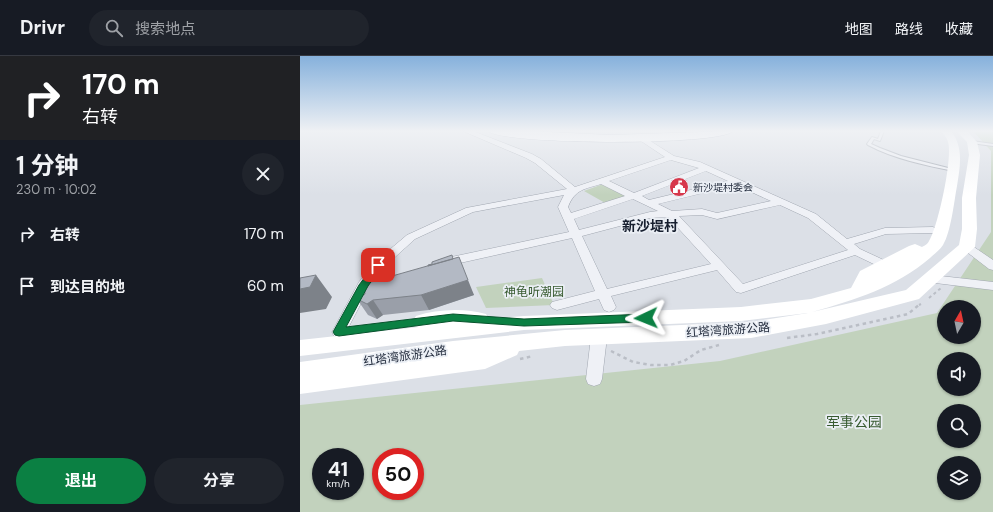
<!DOCTYPE html>
<html lang="zh">
<head>
<meta charset="utf-8">
<style>
  :root { --surface:#171b24; --page:#20242c; --text:#f1f3f6; --muted:#9ea1a6; --line:#363941; --accent:#0b8043 }
  body { margin:0; font-family:"DM Sans","Noto Sans SC",sans-serif; background:var(--page); color:var(--text); height:100vh; display:flex; flex-direction:column; font-size:15px; white-space:nowrap }
  * { box-sizing:border-box; margin:0 }
  p { font-size:13px; color:var(--muted) }
  .icon { flex:none; width:22px; height:22px; fill:none; stroke:currentColor; stroke-width:2; stroke-linecap:round; stroke-linejoin:round }
  .map { position:relative; flex:1; overflow:hidden }
  .side { display:flex; flex-direction:column; background:var(--surface); width:300px }
  .side>* { flex:none }
  .guide { background:#202124; color:#fff; overflow:hidden }
  .needle { width:26px; rotate:9deg }
  .tools { position:absolute; left:637px; top:244px; display:grid; gap:8px }
  .tools a { display:grid; place-items:center; width:44px; height:44px; border-radius:50%; background:var(--surface); box-shadow:0 1px 3px #0004; font-size:20px }
  .speed { position:absolute; left:12px; top:392px; display:flex; gap:8px; font-size:20px; font-weight:700; text-align:center }
  .speed>* { display:grid; place-content:center; width:52px; height:52px; border-radius:50%; background:var(--surface); box-shadow:0 1px 3px #0004; line-height:1 }
  .speed small { font-size:10px; font-weight:400 }
  .speed .limit { border:6px solid #d22; background:#fff; color:#111 }
  .pin { position:absolute; display:grid; place-items:center; width:34px; height:34px; color:#fff; margin:-17px; border-radius:8px; box-shadow:0 2px 6px #0006 }
  .me { position:absolute; width:44px; margin:-22px; rotate:268deg; stroke-linejoin:round; filter:drop-shadow(0 0 3px #0008) }
  .turn { display:flex; align-items:center; gap:14px; height:84px; padding:0 16px; font-size:18px }
  .turn .icon { width:52px; height:52px; stroke-width:2.5 }
  .turn b { display:block; font-size:28px; line-height:34px }
  .round { display:grid; place-items:center; flex:none; width:42px; height:42px; border-radius:21px; background:var(--page) }
  .headline { display:flex; align-items:center; justify-content:space-between; height:68px; padding:0 16px }
  h1 { font-size:24px; font-weight:700; line-height:30px }
  .primary-button { display:flex; gap:8px; margin-top:auto; padding:8px 16px }
  .primary-button a { flex:1; height:46px; border-radius:24px; background:var(--accent); color:#fff; font-size:16px; font-weight:700; line-height:46px; text-align:center }
  .primary-button a+a { background:var(--page); color:var(--text) }
  ul { padding:0; list-style:none }
  li { display:flex; align-items:center; gap:12px; height:52px; padding:0 16px }
  li div { flex:1 }
  li b { display:block; font-size:15px }
  li em { font-style:normal }
  header { display:flex; align-items:center; gap:24px; box-sizing:border-box; height:56px; padding:0 20px; background:var(--surface); border-bottom:1px solid var(--line) }
  header strong { font-size:19px }
  nav { display:flex; gap:22px; margin-inline-start:auto; font-size:14px }
  .search { width:280px; height:36px; background:var(--page); display:flex; align-items:center; gap:10px; box-sizing:border-box; padding:0 14px; border-radius:22px; color:var(--muted); font-size:15px }
  main { display:flex; flex:1; min-height:0 }
  .map>svg:first-child { display:block }
  .green { fill:#c2d2bd; fill-rule:evenodd }
  .lines { fill:none; stroke-linecap:round; stroke-linejoin:round }
  .service-casing { stroke:#a1a7b1; stroke-width:2 }
  .minor-casing { stroke:#a1a7b1; stroke-width:1 }
  .trunk-casing { stroke:#838d9f; stroke-width:1 }
  .path-far1 { stroke:#babec6; stroke-width:2; stroke-dasharray:3 3; stroke-linecap:butt }
  .path { stroke:#babec6; stroke-width:2.5; stroke-dasharray:3.5 3.5; stroke-linecap:butt }
  .service { fill:#eff1f6; fill-rule:evenodd }
  .minor { fill:#eff1f6; fill-rule:evenodd }
  .secondary { fill:#fff; fill-rule:evenodd }
  .trunk { fill:#fff; fill-rule:evenodd }
  .wall { fill:#9a9fa9 }
  .shaded-wall { fill:#7d8289 }
  .building { fill:#b3b9c4; stroke:#7d8289 }
  .route { fill:#0b8043; stroke:#07532c }
  .labels { text-anchor:middle; stroke-width:3.5; stroke-linejoin:round; paint-order:stroke }
  .far-poi-label { font-size:10px; fill:#252e3f; stroke:#ebeff5; text-anchor:start }
  .park-label { font-size:12px; fill:#385b31; stroke:#ebeff5 }
  .street-label { font-size:12px; fill:#252e3f; stroke:#ebeff5 }
  .quarter-label { font-size:14px; font-weight:bold; fill:#171f2f; stroke:#ebeff5 }
  .near-park-label { font-size:14px; fill:#385b31; stroke:#ebeff5 }
</style>
</head>
<body>
<header>
<strong>Drivr</strong>
<div class="search"><svg class="icon" aria-label="search" viewBox="0 0 24 24"><circle cx="10" cy="10" r="6"/><path d="M15 15l6 6"/></svg>搜索地点</div>
<nav><a>地图</a><a>路线</a><a>收藏</a></nav>
</header>
<main>
<section class="side">
<div class="guide">
<div class="turn"><svg class="icon" aria-label="right" viewBox="0 0 24 24"><path d="M7 20v-9h11M14 6l5 5-5 5"/></svg><div><b>170 m</b>右转</div></div>
</div>
<div class="headline"><div><h1>1 分钟</h1><p>230 m · 10:02</p></div><a class="round"><svg class="icon" aria-label="close" viewBox="0 0 24 24"><path d="M6 6l12 12M18 6L6 18"/></svg></a></div>
<ul>
<li><svg class="icon" aria-label="right" viewBox="0 0 24 24"><path d="M7 20v-9h11M14 6l5 5-5 5"/></svg><div><b>右转</b></div><em>170 m</em></li>
<li><svg class="icon" aria-label="arrive" viewBox="0 0 24 24"><path d="M6 21V4h12l-3 4 3 4H6"/></svg><div><b>到达目的地</b></div><em>60 m</em></li>
</ul>
<div class="primary-button"><a>退出</a><a>分享</a></div>
</section>
<div class="map">
<svg width="693" height="456" viewBox="0 0 693 456">
  <rect width="100%" height="100%" fill="#dce0e7"/>
  <path class="green" d="M673,75H693V456H0V349L420,305L637,257L691,176V95ZM644,251H674V281H644ZM644,303H674V333H644ZM644,355H674V385H644ZM21,401H55V435H21ZM81,401H115V435H81ZM644,407H674V437H644Z
    M303,128L326,140L307,148L284,135Z
    M242,222L254,249L186,252L176,231Z"/>
  <g class="lines">
    <g class="service-casing">
      <path id="service" d="M581,75H584L580,85L574,83L571,88L580,92L601,100L656,114L654,115C624,109 595,103 568,89L567,88L572,81L578,83Z
        M672,85L693,88V90L671,87V85Z"/>
    </g>
    <g class="minor-casing">
      <path id="minor" d="M163,75H173L232,98L241,103L275,131L365,101L341,85L340,83L344,81L374,100L400,106L516,158L547,183L585,172L633,171L638,174L633,177L586,178L554,188L560,193L588,206L590,209L588,212L584,213L555,199L441,237L436,236L417,214L311,240L316,251L314,254L309,256L304,254L299,243L257,254L252,252L250,249L252,246L295,235L272,182L142,211L138,210L136,207L138,204L142,203L269,176L258,151L264,139L173,156L115,183L83,212L70,230L44,280L39,282L34,280L32,276L59,226L75,206L107,179L166,152L267,133L235,107L226,102ZM371,104L399,112L334,137L309,125ZM406,115L428,125L349,144L342,140ZM301,128L325,140L271,157L268,151C275,133 285,133 301,128ZM436,129L471,145L417,157L402,153L372,155L358,148ZM333,143L358,155L350,156L279,174L274,163ZM480,149L508,162L548,194L443,228L379,160L402,159L417,163ZM368,161L411,208L307,233L282,180L350,162Z
        M667,188L671,189L693,204V214L689,213L663,193L661,191L663,189Z
        M632,219L693,226V234L627,226L626,223L627,220Z
        M299,275L304,277L307,281L302,323L300,328L294,330L288,328L286,323L291,281L294,277Z"/>
    </g>
    <g class="trunk-casing">
      <path id="trunk" d="M188,75H228L310,79L433,75C421,90 200,89 188,75Z"/>
    </g>
    <path class="path-far1" d="M629,242L641,232
      M619,249L621,248"/>
    <path class="path" d="M487,282L517,278L608,258L620,248
      M311,295L333,306L351,309H370L384,305L401,294L419,289
      M220,303L233,300"/>
    <use href="#service" class="service"/>
    <use href="#minor" class="minor"/>
    <path class="secondary" d="M641,75H651C664,91 660,111 657,130C654,146 651,176 643,189C640,194 634,198 630,202C596,231 555,244 512,256L606,234L659,189L662,173V142L669,99L667,86L656,75H667L677,86L680,99L676,142L677,173L675,191L619,243L526,268L451,282L265,290L219,295L217,299L185,313L0,338V306L153,285L265,274L451,266L508,257L441,265L224,274L0,300V284L119,271L116,270L113,265L116,260C138,253 164,252 186,258L189,263L224,260L441,251L511,243L551,232L560,215L609,190L615,188L622,191C624,190 628,188 629,185C638,171 653,101 648,86C647,82 644,78 641,75Z"/>
    <use href="#trunk" class="trunk"/>
  </g>
  <path class="wall" d="M153,203L174,239L129,254L83,259L77,263L68,259L57,243L65,238Z"/>
  <path class="shaded-wall" d="M16,219L32,241L26,253L0,257V233Z
    M168,224L174,239L129,254L121,239Z
    M73,244L83,259L77,263L67,248Z"/>
  <path class="building" d="M152,199L153,203L128,210V209L132,208V206Z
    M159,201L168,224L121,239L73,244L67,248L57,243L65,238L64,228Z
    M16,219L10,231L0,233V222Z"/>
  <linearGradient id="sky" x2="0" y2="1"><stop stop-color="#86b1dc"/><stop offset="0.54" stop-color="#eff1f4"/><stop offset="1" stop-color="#eff1f4" stop-opacity="0"/></linearGradient>
  <rect width="693" height="139" fill="url(#sky)"/>
  <path class="route" d="M78,207L83,209L68,230L46,271L153,258L224,263L346,258L350,259L351,262L350,265L346,266L224,270L153,265L39,280L35,279L33,276L59,229L75,208Z"/>
  <defs>
    <g id="civic-disc" transform="scale(1)"><circle r="9.5" fill="#d7374b" stroke="#ebeff5"/><path d="M-.6-6.5H3V-4.5H.6V-3L4-1V1h2V6H-6V1h2V-1L-.6-3ZM-1.2 2.5V6h2.4V2.5Z" fill="#fff"/></g>
  </defs>
  <g fill-rule="evenodd">
    <use href="#civic-disc" x="379" y="131"/>
  </g>
  <g class="labels">
    <g class="far-poi-label">
      <text x="393" y="135">新沙堤村委会</text>
    </g>
    <g class="park-label">
      <text x="234" y="240">神龟听潮园</text>
    </g>
    <g class="street-label">
      <text transform="translate(428 274) rotate(-4)" y="4">红塔湾旅游公路</text>
      <text transform="translate(105 300) rotate(-8)" y="4">红塔湾旅游公路</text>
    </g>
    <g class="quarter-label">
      <text x="350" y="175">新沙堤村</text>
    </g>
    <g class="near-park-label">
      <text x="554" y="371">军事公园</text>
    </g>
  </g>
</svg>
<div class="tools">
<a><svg class="needle" viewBox="-14 -14 28 28"><path d="M0-13l5 13h-10z" fill="#e53935"/><path d="M0 13l5-13h-10z" fill="#9ea1a6"/></svg></a>
<a><svg class="icon" aria-label="sound" viewBox="0 0 24 24"><path d="M4 9h4l5-4v14l-5-4H4zM17 9q2 3 0 6"/></svg></a>
<a><svg class="icon" aria-label="search" viewBox="0 0 24 24"><circle cx="10" cy="10" r="6"/><path d="M15 15l6 6"/></svg></a>
<a><svg class="icon" aria-label="layers" viewBox="0 0 24 24"><path d="M12 4l9 5-9 5-9-5zM3 14l9 5 9-5"/></svg></a>
</div>
<div class="speed"><div>41<small>km/h</small></div><div class="limit">50</div></div>
<div class="pin" style="left:78px;top:209px;background:#d93025"><svg class="icon" aria-label="arrive" viewBox="0 0 24 24"><path d="M6 21V4h12l-3 4 3 4H6"/></svg></div>
<svg class="me" style="left:346px;top:262px" viewBox="-20 -20 40 40"><path d="M0-17L14 15 0 8-14 15z" fill="#0b8043" stroke="#fff" stroke-width="4"/></svg>
</div>
</main>
</body>
</html>
